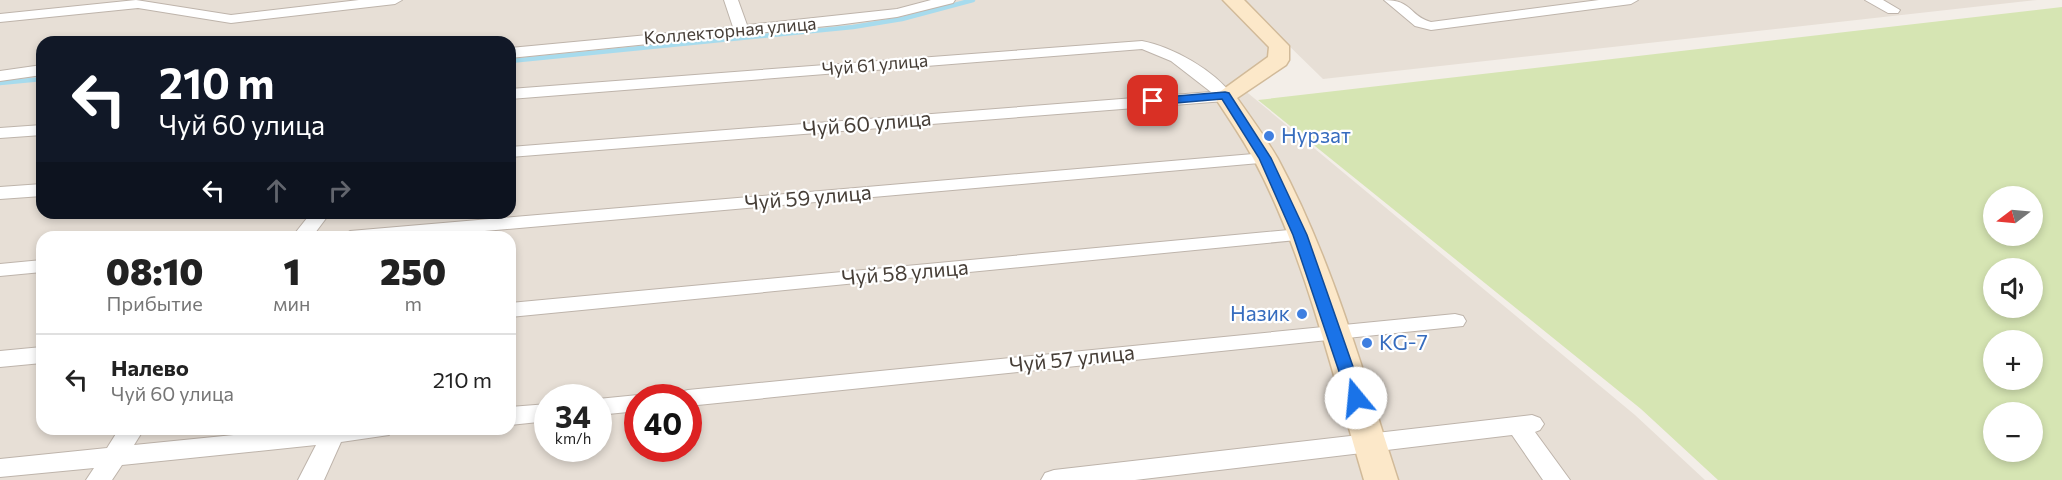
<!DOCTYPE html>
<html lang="ru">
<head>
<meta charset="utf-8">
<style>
  :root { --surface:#fff; --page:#f2f2f2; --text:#222; --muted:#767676; --line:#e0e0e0 }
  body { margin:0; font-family:Commissioner,sans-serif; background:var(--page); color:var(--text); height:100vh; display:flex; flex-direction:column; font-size:22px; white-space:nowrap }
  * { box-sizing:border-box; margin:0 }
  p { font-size:20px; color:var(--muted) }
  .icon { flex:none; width:33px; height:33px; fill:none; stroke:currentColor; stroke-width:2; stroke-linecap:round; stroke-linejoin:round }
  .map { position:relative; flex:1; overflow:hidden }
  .panel { position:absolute; left:36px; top:231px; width:480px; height:204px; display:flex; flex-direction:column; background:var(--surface); border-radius:18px; box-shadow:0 3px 9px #0003 }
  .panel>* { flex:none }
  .hud { position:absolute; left:36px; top:36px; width:480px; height:183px; border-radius:18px; box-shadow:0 3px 9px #0003; background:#111827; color:#fff; overflow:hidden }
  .needle { width:39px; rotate:254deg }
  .fabs { position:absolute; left:1983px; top:186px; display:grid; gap:12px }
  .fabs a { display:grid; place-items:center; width:60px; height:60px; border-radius:50%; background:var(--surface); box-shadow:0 3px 9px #0003; font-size:30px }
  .speed { position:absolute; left:534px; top:384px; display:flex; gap:12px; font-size:30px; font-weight:700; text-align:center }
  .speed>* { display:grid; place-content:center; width:78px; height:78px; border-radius:50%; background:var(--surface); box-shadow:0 3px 9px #0003; line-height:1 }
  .speed small { font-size:15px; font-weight:400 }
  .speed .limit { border:9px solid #d22; background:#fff; color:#111 }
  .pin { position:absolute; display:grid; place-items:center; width:51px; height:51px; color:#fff; margin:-26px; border-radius:12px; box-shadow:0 3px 9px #0006 }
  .me { position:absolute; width:66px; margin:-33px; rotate:343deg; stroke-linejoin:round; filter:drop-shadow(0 0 4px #0008) }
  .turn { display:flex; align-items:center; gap:21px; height:126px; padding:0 24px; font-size:27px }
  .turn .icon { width:78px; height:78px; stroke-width:2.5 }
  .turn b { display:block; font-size:42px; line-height:51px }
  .lanes { display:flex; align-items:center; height:57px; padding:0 24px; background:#0003; justify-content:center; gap:30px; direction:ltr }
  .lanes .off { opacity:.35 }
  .eta { display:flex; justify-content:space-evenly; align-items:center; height:102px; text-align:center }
  .eta b { font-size:36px; font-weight:800; line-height:42px }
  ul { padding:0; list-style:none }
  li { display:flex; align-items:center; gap:18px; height:90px; padding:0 24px; border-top:2px solid var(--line) }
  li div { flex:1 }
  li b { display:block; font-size:22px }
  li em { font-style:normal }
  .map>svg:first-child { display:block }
  .residential { fill:#e7dfd6; fill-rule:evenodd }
  .green { fill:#d6e5b3; fill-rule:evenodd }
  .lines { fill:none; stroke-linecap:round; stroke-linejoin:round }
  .stream { stroke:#a7dbed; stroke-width:4.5 }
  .street-casing { stroke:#beb4ab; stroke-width:2 }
  .secondary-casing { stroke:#d1ba99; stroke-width:3 }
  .street { fill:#fff; fill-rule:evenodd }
  .secondary { fill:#fce8c9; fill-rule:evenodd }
  .route { fill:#1a73e8; stroke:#114b97; stroke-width:1.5 }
  .shop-dot { fill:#3f7fe0; stroke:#fff; stroke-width:2 }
  .labels { text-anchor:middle; stroke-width:4.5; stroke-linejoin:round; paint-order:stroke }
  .far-street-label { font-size:18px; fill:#463e37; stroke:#fff }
  .street-label { font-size:21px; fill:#463e37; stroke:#fff }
  .shop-label { font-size:21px; fill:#366cbe; stroke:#fff; text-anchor:start }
</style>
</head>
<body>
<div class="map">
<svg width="2062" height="480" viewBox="0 0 2062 480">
  <rect width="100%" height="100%" fill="#f3eee8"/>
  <path class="residential" d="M0,0H1226L1276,54L1237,84L1635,415L1705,480H0ZM42,42H510V213H42ZM42,237H510V429H42ZM548,398H598V448H548ZM638,398H688V448H638Z
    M1242,0H2037L1323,79Z"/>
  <path class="green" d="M2062,7V480H1718L1641,409L1258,100ZM1994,196H2032V236H1994ZM1994,268H2032V308H1994ZM1994,340H2032V380H1994ZM2032,412V452H1994V412Z"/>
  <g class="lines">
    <path class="stream" d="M510,61L853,27L902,19L973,0
      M0,83L42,79"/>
    <g class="street-casing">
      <path id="street" d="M136,0L231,15L359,0H402L395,4L231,23L138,8L0,22V14Z
        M724,0H738L747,25L897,9L931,0H955L953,3L897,17L837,25L510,58V48L733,27Z
        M1384,0C1413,0 1409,16 1431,22L1599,0H1638L1631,4L1431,30L1415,26Z
        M1865,0H1883L1900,10L1898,13H1888Z
        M1142,41C1173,47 1214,70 1233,96L1225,101L510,157V147L1211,92L1171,61L1142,49L510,99V89Z
        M42,65V75L0,81V71Z
        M42,125V135L0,138V128Z
        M1265,153L1271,154L1274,158L1271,162L417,237H340L350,231Z
        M42,184V196L0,199V187Z
        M311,213H330L312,237H292Z
        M1300,229L1307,231L1310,235L1307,239L510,317V303Z
        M42,260V272L0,276V264Z
        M1455,314L1463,316L1466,321L1463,326L688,406V398H677L680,392L688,390Z
        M42,347V363L0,367V351Z
        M638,395L646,398H638V411L598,415V399Z
        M548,404V421L510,425V407Z
        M1532,415L1540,418L1544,424L1540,430L1535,432L1570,480H1543L1512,435L1135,480H1041L1045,473L1054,470Z
        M119,429H144L134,445L293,429H393L389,435L341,442L324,480H298L316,445L122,465L112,480H86L94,468L0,477V459L107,448Z"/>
    </g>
    <g class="secondary-casing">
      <path id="secondary" d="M1223,0H1244L1289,46V60L1286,65L1237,98C1251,118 1266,138 1278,159C1332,259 1363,372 1398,480H1364C1333,376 1304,252 1253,158C1241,136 1227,116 1214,96L1268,57L1269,47Z"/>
    </g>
    <use href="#street" class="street"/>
    <use href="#secondary" class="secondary"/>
  </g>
  <path class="route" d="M1225,92L1229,93L1271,158L1307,235L1364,398L1362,403L1356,404L1348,398L1293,235L1259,158L1222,99L1153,105L1148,101L1153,98Z"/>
  <g class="shop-dot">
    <circle cx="1269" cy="136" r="6"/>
    <circle cx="1302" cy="314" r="6"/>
    <circle cx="1367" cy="343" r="6"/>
  </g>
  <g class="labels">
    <g class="far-street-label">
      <text transform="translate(730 31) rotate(-5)" y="6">Коллекторная улица</text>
      <text transform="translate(875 65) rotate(-5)" y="6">Чуй 61 улица</text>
    </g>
    <g class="street-label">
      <text transform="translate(867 124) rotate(-5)" y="7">Чуй 60 улица</text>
      <text transform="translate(808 198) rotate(-5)" y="7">Чуй 59 улица</text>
      <text transform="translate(905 273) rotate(-5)" y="7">Чуй 58 улица</text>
      <text transform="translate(1072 359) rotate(-6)" y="7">Чуй 57 улица</text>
    </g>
    <g class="shop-label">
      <text x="1281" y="143">Нурзат</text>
      <text x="1290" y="321" text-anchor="end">Назик</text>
      <text x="1379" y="350">KG-7</text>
    </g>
  </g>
</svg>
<div class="fabs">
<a><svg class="needle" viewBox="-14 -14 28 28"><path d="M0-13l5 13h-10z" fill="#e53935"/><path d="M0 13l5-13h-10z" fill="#767676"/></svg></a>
<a><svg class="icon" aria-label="sound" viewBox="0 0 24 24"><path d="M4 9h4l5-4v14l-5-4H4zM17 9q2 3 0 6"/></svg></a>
<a>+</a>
<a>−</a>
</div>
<div class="speed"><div>34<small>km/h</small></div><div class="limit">40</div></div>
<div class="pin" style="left:1153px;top:101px;background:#d93025"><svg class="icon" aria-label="arrive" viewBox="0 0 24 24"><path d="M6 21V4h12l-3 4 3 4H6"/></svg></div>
<svg class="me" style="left:1356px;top:398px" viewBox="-20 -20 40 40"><circle r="19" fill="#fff"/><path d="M0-13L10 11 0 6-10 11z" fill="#1a73e8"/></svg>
<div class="hud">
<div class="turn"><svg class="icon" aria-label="left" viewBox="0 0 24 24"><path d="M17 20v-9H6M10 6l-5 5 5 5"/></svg><div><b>210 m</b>Чуй 60 улица</div></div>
<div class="lanes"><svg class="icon" aria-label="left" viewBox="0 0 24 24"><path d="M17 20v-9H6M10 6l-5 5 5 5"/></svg><svg class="icon off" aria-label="ahead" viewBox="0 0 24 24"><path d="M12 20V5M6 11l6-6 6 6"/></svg><svg class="icon off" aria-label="right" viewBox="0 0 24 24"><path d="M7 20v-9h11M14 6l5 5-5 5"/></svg></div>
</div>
<section class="panel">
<div class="eta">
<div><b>08:10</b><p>Прибытие</p></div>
<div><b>1</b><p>мин</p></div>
<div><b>250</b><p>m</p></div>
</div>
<ul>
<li><svg class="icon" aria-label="left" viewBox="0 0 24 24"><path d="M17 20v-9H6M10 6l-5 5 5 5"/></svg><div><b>Налево</b><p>Чуй 60 улица</p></div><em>210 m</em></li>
</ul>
</section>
</div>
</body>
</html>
